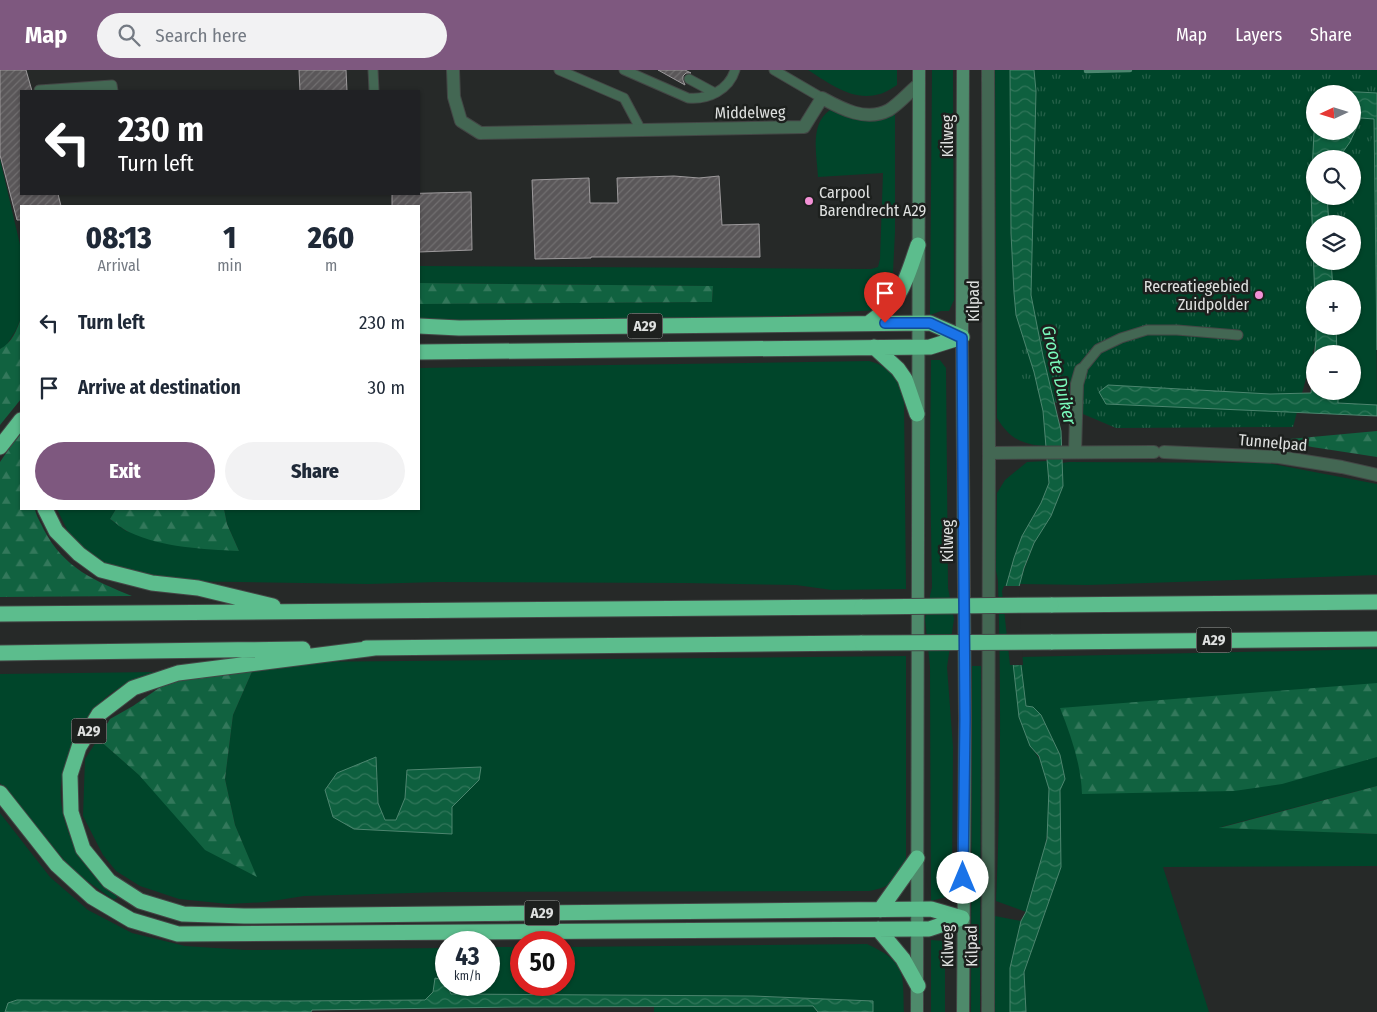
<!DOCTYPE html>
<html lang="en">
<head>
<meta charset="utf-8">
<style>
  :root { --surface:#fff; --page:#f2f2f3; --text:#1f2937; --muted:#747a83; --accent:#7e587f }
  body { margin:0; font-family:"Fira Sans Condensed",sans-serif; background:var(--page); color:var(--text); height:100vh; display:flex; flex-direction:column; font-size:19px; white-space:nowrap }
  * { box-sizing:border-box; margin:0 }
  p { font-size:16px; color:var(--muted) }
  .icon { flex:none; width:28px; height:28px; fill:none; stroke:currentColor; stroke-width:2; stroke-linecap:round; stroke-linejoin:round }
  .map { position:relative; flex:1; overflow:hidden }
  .details { position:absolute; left:20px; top:135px; width:400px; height:305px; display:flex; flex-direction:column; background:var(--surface); border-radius:0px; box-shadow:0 1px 4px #0004 }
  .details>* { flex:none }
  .top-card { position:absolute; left:20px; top:20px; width:400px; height:105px; border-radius:0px; box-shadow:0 1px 4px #0004; background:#202124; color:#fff; overflow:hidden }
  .needle { width:32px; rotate:266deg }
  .fabs { position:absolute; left:1306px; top:15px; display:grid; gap:10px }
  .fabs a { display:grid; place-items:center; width:55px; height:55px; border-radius:50%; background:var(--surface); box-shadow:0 1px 4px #0004; font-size:25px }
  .speed { position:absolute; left:435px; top:861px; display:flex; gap:10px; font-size:25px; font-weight:700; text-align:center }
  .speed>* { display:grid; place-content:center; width:65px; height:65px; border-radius:50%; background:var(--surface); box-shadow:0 1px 4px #0004; line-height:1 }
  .speed small { font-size:12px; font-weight:400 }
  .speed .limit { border:8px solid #d22; background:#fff; color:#111 }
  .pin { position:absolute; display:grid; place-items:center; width:42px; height:42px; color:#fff; margin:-51px -21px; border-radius:50% 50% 50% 0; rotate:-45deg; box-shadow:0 0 5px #0007 }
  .pin .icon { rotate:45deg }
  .me { position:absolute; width:55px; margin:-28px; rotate:0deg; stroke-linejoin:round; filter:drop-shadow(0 0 4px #0008) }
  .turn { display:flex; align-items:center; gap:18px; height:105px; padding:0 15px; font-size:22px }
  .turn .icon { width:65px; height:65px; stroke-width:2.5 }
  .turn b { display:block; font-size:35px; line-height:42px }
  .eta { display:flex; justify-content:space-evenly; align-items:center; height:85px; text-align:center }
  .eta b { font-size:30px; font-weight:800; line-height:35px }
  .primary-button { display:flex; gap:10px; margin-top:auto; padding:10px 15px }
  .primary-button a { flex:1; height:58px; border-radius:30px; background:var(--accent); color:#fff; font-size:20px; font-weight:800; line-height:58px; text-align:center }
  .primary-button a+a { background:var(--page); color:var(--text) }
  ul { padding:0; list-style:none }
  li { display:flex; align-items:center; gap:15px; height:65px; padding:0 15px }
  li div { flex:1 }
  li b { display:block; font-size:19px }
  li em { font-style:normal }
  header { display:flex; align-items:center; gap:30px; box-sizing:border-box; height:70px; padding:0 25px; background:var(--accent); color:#fff }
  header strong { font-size:24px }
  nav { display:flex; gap:28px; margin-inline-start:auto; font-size:18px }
  .search { width:350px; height:45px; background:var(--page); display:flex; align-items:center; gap:12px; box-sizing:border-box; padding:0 18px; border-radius:28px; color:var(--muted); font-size:19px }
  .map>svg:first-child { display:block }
  .grass { fill:#00452a; fill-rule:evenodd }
  .forest { fill:url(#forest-firs) }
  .park { fill:url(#park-tufts); fill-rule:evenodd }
  .water { fill:url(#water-waves); stroke:#4c866f }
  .pier { fill:#262928 }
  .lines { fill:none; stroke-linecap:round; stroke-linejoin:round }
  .stream { stroke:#4c866f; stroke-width:4.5 }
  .building { fill:url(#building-hatch); stroke:#9d9a9c }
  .lane-casing { stroke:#434645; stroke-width:11 }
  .street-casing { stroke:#434645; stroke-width:14 }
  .secondary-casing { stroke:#434645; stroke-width:14 }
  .highway-casing { stroke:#434645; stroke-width:17 }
  .lane { stroke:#436753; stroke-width:9 }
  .street { stroke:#436753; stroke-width:12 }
  .secondary { stroke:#4e8a6b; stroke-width:12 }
  .highway { stroke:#5cbd8d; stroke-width:15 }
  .highway-bridge-casing { stroke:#434645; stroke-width:17; stroke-linecap:butt }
  .highway-bridge { stroke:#5cbd8d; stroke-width:15 }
  .route-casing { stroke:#114b97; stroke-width:12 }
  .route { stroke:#1a73e8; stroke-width:9 }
  .poi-dot { fill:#f391d6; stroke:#1d201e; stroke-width:2 }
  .labels { text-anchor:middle; stroke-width:5; stroke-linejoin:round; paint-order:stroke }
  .shield { fill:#1d201e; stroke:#a4a6a5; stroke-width:1 }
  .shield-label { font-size:15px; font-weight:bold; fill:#dee0df }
  .street-label { font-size:16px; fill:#dee0df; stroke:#1d201e }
  .poi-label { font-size:16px; fill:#dee0df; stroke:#1d201e; text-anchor:start }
  .water-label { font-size:18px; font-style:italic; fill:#7afbbc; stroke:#1d201e }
</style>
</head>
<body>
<header>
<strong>Map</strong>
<div class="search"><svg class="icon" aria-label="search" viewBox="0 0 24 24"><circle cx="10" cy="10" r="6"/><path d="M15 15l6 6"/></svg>Search here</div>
<nav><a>Map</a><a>Layers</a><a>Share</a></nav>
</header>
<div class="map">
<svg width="1377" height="942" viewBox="0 0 1377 942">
  <defs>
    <pattern id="forest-firs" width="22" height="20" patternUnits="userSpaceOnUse" patternTransform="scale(1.25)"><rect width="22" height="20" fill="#116240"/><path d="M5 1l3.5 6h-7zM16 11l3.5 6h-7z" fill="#33785b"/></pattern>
    <pattern id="park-tufts" width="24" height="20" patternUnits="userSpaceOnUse" patternTransform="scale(1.25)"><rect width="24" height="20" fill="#00452a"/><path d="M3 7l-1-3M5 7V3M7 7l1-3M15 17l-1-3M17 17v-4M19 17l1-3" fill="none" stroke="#256048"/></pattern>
    <pattern id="water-waves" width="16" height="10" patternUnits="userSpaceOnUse" patternTransform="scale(1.25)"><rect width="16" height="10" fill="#0e603f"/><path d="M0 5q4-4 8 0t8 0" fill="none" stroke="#31765a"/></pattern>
    <pattern id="building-hatch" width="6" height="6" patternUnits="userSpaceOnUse" patternTransform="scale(1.25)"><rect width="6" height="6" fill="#5a5759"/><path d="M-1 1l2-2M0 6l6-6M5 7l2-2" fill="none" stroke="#716f70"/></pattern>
  </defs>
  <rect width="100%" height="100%" fill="#262928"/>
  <path class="grass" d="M808,0H897V15C892,18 885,23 880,24C852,32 829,13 808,0Z
    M932,0H953L954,230L949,241H941L930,245Z
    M995,0H1010L1011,163L1034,302L1043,341L1046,376C1022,375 1009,368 997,348Z
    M830,40L895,42V162L893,202L878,240L745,248L419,252V234L712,232L713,216L419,213V196L871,199L878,197L880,189L883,103L818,107C817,86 809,54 830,40Z
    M1375,49L1377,335L1338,333V321H1352V284H1337L1336,256H1352V219H1333L1331,191H1352V154H1329L1352,126V89Z
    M0,89L21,179V248L16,260L6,276L0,279Z
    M931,290H940L946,298L948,518L954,549L947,597L953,677L952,813L946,827L931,831L930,597L925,549L932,517L930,397Z
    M869,291C892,297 899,309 904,331L906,519L832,520L796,515L685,513L437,512L368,514L170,511L130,504L97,489L70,466L57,439H116L110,449L126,461L176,475L239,481L227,454L224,439H419V298Z
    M1047,391L1049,413L1041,433L1022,466L1014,488L1005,520L1030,676C1069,720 1041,793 1026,842L996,831C1001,724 1001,618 998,511L996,500L997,423L1005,410L1027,392Z
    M1069,392L1268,393L1377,414V505L1088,515L1019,514L1034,473L1051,446L1063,416L1062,393Z
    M1377,579V716L1221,757L1377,764V796L1163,797L1209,942H1026L1024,902L1061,797L1060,720L1065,708L1060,685L1041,645L1033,637H1026L1020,587Z
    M906,586V789C896,810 893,817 869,821L447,822L304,826L266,832L228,834L179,829L140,816L116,801L103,785L83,746L85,689L98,669L256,806L235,755L225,709L233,645L254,597L294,592ZM376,687L378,734L385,750H396L405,728L407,700L481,697L462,725L452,737V764L354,759Z
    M972,596H981L980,942H971Z
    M155,602C138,609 119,616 105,628C87,645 76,664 69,686C67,693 64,701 62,708C55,743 76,788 100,812C105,818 112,822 118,827L114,830L80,806L65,791L0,713V604Z
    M0,743L50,807L88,840L132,863L185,876L246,880L446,878V914L444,910L425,930L295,931L17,930L8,933L5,942H0Z
    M995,846L1021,851L1010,898V942H995Z
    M931,870L945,871V942H931Z
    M867,874C906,892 903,902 904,942H872V931L753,926L450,924L447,915H489V877H521V915H564V877Z
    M813,936L818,942H654V937Z"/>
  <path class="forest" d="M419,213L713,216L712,232L419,234Z
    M21,248V329L0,355V279C12,273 17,260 21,248Z
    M21,361V439H35C36,446 41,453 44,460C64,498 95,511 132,526L0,527V392Z
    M1377,361V387L1312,377L1279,370Z
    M116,439H224L227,454L239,481C203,479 163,478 129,462C122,459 116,453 110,449Z
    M254,597L233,645L225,709L235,755L257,807L205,780L139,705L98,669L110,649L133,636L169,611Z
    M1377,613V687L1282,714L1234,721L1082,724C1081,694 1071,666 1060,638Z
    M1377,716V764L1219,758Z"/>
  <path class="park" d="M1027,0H1377V48L1348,154H1315V191H1338L1331,219H1315V256H1320L1293,357L1116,358L1017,316ZM1315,24H1352V61H1315ZM1315,89H1352V126H1315Z"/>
  <path class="water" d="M1010,0H1034L1036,21L1031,225L1043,286L1061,361L1063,416L1051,446L1034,473L1024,498L1017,524L1020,587L1026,636L1033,637L1041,645L1060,685L1065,709L1060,720L1061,797L1024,902L1026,942H1010V898L1021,851L1026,842L1047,769L1049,719L1039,686L1030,676L1019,647L1005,520L1014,488L1022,466L1041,433L1049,413L1043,341L1034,302L1016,245L1014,223L1011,163Z
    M1340,21L1377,23V280L1374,49L1361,48L1350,72L1338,89H1315V126H1327L1329,154H1315V191H1331L1333,219H1315V232L1311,121L1314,63L1315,60L1352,61V24H1337Z
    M1316,256H1336L1337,284H1315V321H1338V333L1377,335V346L1106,334L1099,322L1108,315L1270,324L1311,323L1316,269Z
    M376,687L378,733L385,750H396L405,728L407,700L481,697L479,710L452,737V764L354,759L333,747L325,720L337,703Z
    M435,908L445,910L451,924L753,926L873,931V942H818L813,936L516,937L312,940L311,942H5L8,933L17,930L295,931L425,930L433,922Z"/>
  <path class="pier" d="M1004,516H1021L1019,524L1023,595H1010L1002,521Z"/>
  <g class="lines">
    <path class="stream" d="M1086,1L1130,0"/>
  </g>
  <path class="building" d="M0,0H26L32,21H21V124H58L61,136H21V150H17L0,85Z
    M299,0H346L347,21H300Z
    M658,0H685L691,3H686L683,6V10L685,15Z
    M674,106L699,108L719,106L722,155L759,154L760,187H591V188L535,189L532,110L589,108L590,133H618L617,108Z
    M471,122L472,180L419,182V136H392V124Z"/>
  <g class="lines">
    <g class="lane-casing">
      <path id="lane" d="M373,0L374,21
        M559,0L624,28L641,60
        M624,0L688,28C708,30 729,20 735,0
        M774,0L822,28
        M689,9L715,23
        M39,20L112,15L113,21
        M1081,300L1098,279L1121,268L1147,260H1177L1238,265"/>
    </g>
    <g class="street-casing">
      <path id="street" d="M453,0L454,27L461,51L480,63L804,57L822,28C842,39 866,52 889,40C900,33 909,22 919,14
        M1075,382L1077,314L1081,300
        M1164,382L1279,387L1342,397L1377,405
        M989,383L1154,382
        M988,942L989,383L988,0"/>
    </g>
    <g class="secondary-casing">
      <path id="secondary" d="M917,942L919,0
        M963,942L965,649L962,267L963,0"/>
    </g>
    <g class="highway-casing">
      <path id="highway" d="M869,253C903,229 905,212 918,175
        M419,256L459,258L930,253L962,267
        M874,277L898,299L905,309L917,344
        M419,282L930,277L962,267
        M0,377L21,350
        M45,439L56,461L79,484L101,500L152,513L198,518L273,536
        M1051,535L1377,532
        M0,544L862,537
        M1051,572L1377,569
        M366,578L862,573
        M375,578L178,603L133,618L99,644L79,677L70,705L71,742L83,779L109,811L140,831L183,844L244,846L931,839L962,848
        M0,583L303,579
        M0,723L57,795L92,827L131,850L178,864L913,859H929L962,848
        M880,840L917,788
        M878,859L903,889L918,916"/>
    </g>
    <use href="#lane" class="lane"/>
    <use href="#street" class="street"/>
    <use href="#secondary" class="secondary"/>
    <use href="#highway" class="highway"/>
    <g class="highway-bridge-casing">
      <path id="highway-bridge" d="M862,537L1051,535
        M862,573L1051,572"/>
    </g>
    <use href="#highway-bridge" class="highway-bridge"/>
  </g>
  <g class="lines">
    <g class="route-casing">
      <path id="route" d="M885,253H930L962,268L965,649L963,808"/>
    </g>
    <use href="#route" class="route"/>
  </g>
  <g class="poi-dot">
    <circle cx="809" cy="131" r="5"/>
    <circle cx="1259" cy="225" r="5"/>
  </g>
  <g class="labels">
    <g class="shield">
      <rect x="627.5" y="243.5" width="35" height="25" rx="4"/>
      <rect x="1196.5" y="557.5" width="35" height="25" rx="4"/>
      <rect x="71.5" y="648.5" width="35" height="25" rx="4"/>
      <rect x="524.5" y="830.5" width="35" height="25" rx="4"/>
    </g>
    <g class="shield-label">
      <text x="645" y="261">A29</text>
      <text x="1214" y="575">A29</text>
      <text x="89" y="666">A29</text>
      <text x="542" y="848">A29</text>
    </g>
    <g class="street-label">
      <text transform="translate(750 42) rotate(-1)" y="6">Middelweg</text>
      <text transform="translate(947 66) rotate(-90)" y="6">Kilweg</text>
      <text transform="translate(973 231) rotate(-90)" y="6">Kilpad</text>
      <text transform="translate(1273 372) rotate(5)" y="6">Tunnelpad</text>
      <text transform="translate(947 471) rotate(-90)" y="6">Kilweg</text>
      <text transform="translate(947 876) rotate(-91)" y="6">Kilweg</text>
      <text transform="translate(971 876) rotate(-91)" y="6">Kilpad</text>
    </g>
    <g class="poi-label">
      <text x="819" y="128">Carpool<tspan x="819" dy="18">Barendrecht A29</tspan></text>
      <text x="1249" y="222" text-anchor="end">Recreatiegebied<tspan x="1249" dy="18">Zuidpolder</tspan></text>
    </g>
    <g class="water-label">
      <text transform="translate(1059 305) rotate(77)" y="6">Groote Duiker</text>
    </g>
  </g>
</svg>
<div class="fabs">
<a><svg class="needle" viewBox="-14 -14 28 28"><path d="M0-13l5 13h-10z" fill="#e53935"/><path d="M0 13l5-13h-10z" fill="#747a83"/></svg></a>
<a><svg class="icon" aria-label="search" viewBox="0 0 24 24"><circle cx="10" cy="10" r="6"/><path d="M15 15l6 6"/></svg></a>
<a><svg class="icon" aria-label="layers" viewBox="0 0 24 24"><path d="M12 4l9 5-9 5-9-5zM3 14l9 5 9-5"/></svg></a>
<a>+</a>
<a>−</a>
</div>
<div class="speed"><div>43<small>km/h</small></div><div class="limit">50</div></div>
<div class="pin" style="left:885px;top:253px;background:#d93025"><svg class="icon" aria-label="arrive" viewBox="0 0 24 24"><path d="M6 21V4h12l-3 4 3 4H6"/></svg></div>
<svg class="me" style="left:963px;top:808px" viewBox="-20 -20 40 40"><circle r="19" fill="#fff"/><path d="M0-13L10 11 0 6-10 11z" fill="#1a73e8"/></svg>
<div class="top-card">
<div class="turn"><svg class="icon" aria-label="left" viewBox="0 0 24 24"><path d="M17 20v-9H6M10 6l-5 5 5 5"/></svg><div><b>230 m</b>Turn left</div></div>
</div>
<section class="details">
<div class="eta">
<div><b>08:13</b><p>Arrival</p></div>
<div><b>1</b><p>min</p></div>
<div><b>260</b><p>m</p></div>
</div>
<ul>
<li><svg class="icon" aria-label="left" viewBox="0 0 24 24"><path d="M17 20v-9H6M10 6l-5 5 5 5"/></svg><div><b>Turn left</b></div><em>230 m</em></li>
<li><svg class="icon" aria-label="arrive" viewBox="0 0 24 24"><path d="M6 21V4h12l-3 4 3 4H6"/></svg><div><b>Arrive at destination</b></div><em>30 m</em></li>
</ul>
<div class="primary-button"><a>Exit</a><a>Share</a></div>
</section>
</div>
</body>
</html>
